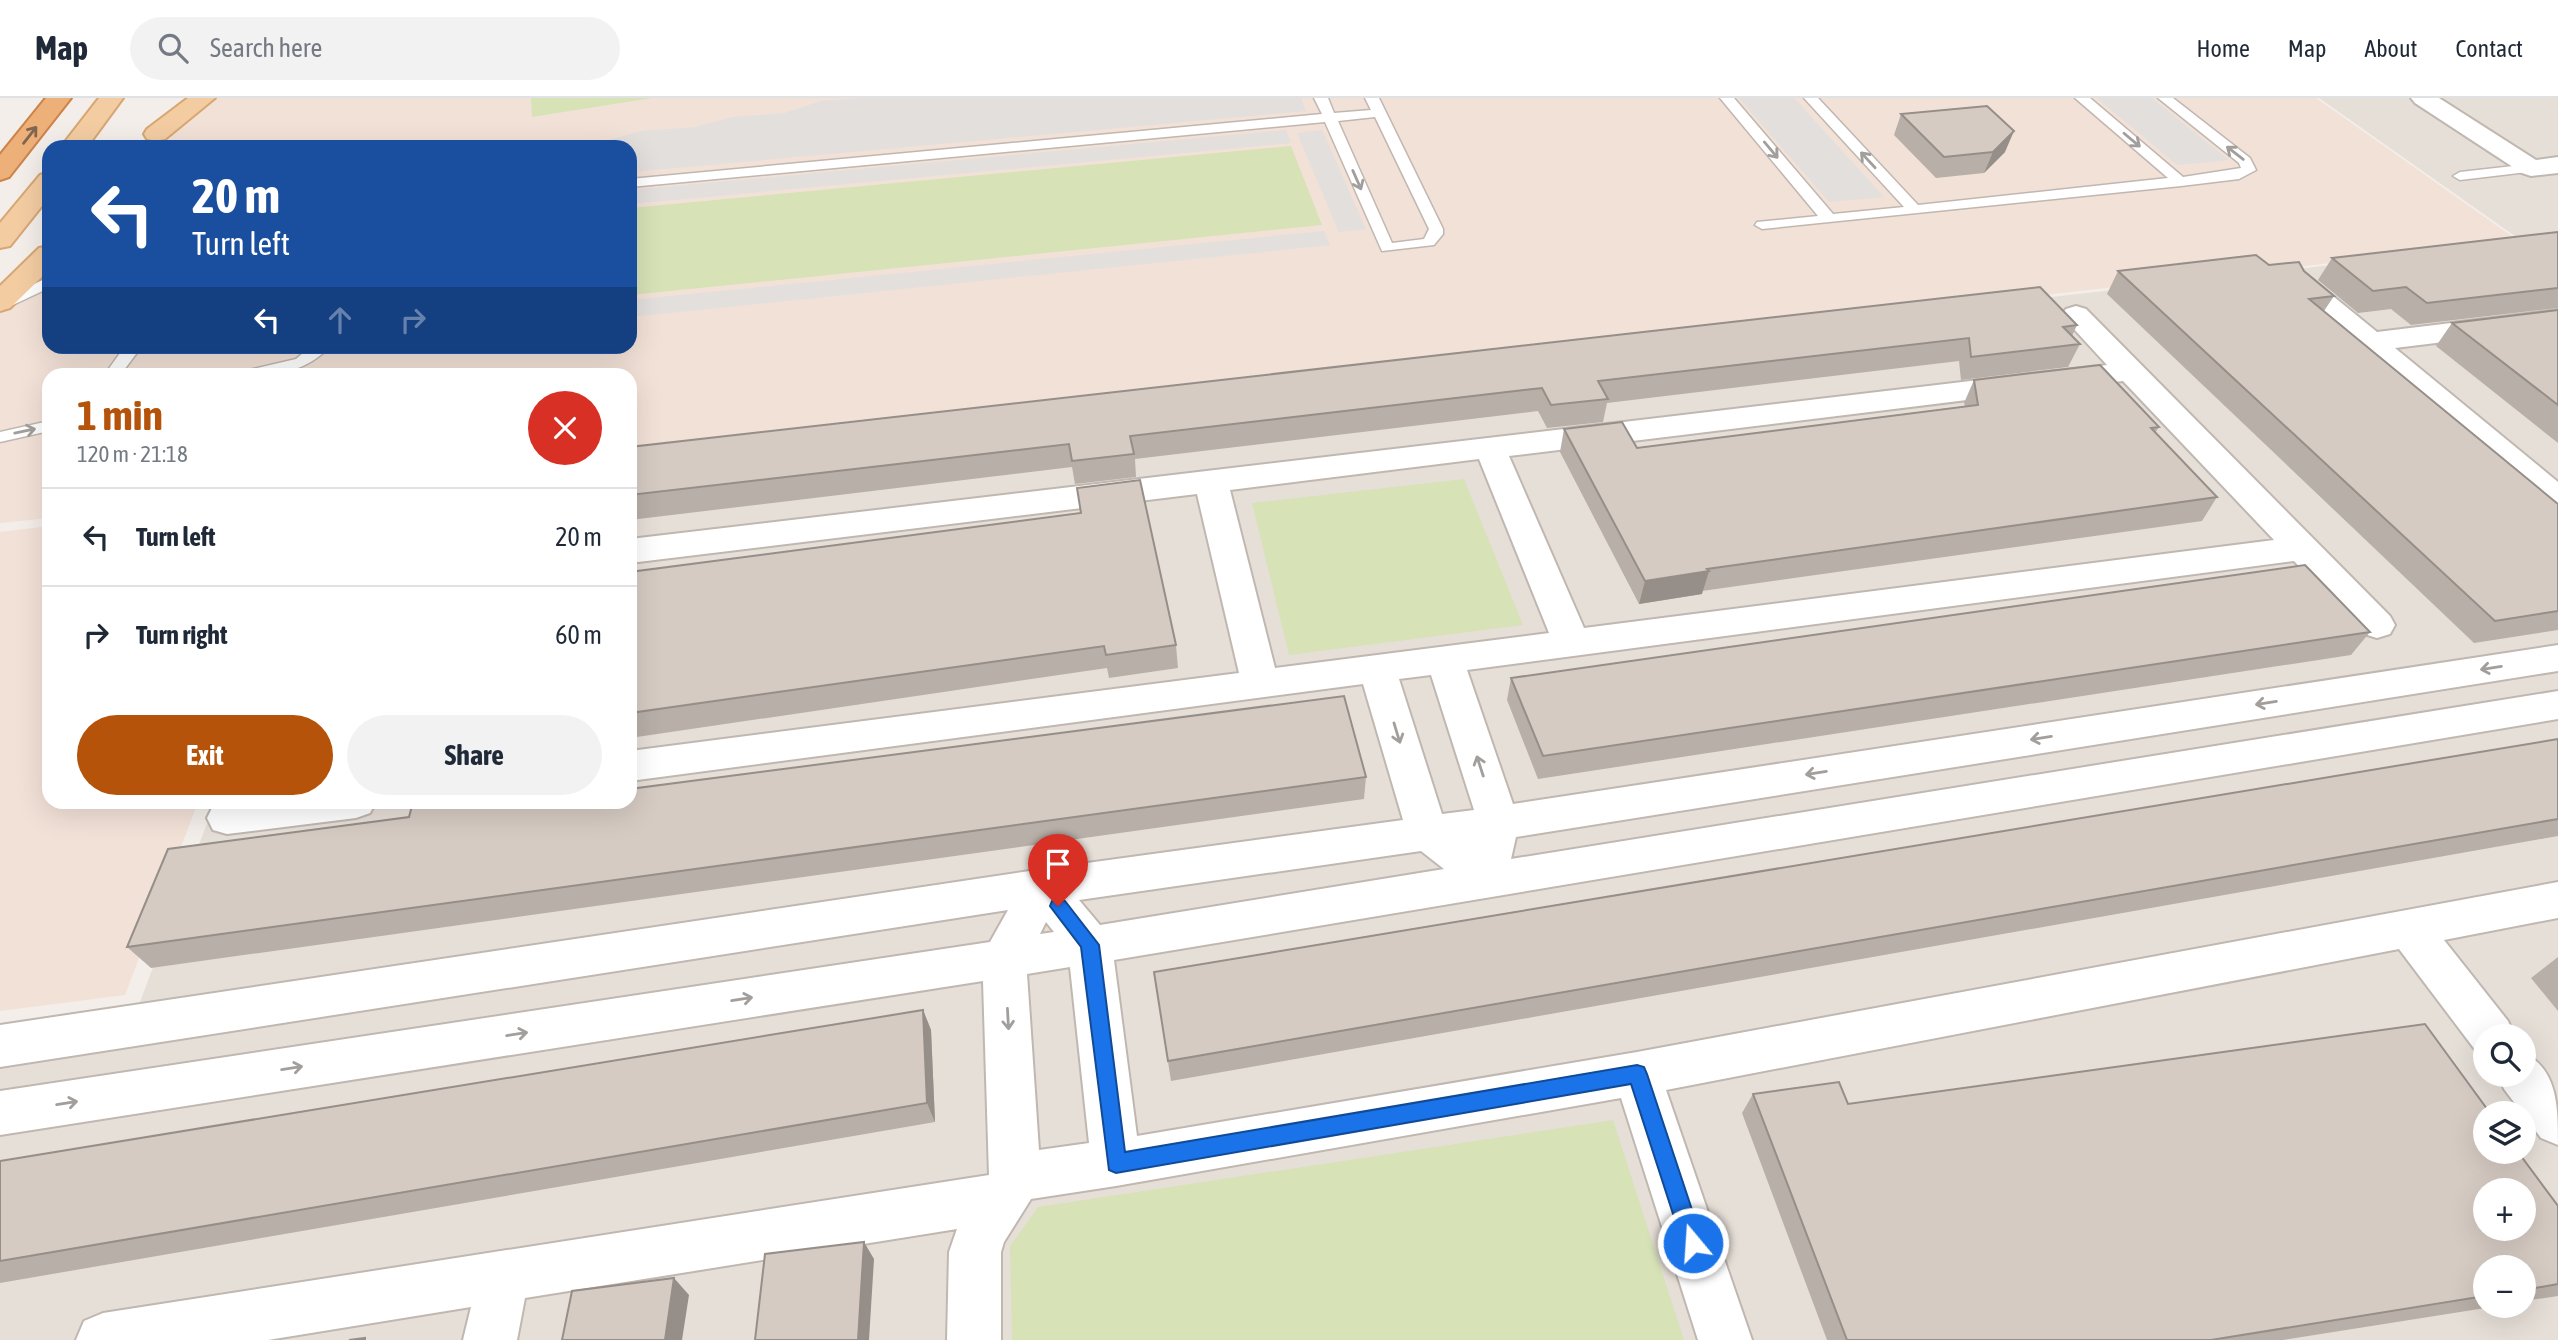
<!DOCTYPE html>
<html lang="en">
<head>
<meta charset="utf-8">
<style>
  :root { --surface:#fff; --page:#f2f2f3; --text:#1f2937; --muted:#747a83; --line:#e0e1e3; --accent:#b45309 }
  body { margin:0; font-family:"Asap Condensed",sans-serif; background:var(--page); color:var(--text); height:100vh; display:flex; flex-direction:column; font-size:26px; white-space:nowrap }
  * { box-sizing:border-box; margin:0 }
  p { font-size:23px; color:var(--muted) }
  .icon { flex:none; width:38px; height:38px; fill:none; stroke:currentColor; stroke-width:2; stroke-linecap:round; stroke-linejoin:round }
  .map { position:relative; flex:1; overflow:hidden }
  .details { position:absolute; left:42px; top:270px; width:595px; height:441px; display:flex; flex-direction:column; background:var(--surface); border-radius:21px; box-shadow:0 7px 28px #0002 }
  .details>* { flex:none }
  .banner { position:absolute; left:42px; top:42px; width:595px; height:214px; border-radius:21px; box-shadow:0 7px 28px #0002; background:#1a4fa0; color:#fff; overflow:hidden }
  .buttons { position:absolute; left:2473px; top:926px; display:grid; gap:14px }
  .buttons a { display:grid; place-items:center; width:63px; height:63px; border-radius:50%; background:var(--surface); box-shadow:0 7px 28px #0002; font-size:35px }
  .pin { position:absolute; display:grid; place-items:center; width:60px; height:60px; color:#fff; margin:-72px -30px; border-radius:50% 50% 50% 0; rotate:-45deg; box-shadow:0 0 7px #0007 }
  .pin .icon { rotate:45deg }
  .me { position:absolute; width:77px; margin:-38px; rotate:342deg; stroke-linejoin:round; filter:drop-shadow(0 0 5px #0008) }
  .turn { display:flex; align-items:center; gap:24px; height:147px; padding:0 35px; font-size:32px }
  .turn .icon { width:91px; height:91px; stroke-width:2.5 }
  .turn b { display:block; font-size:49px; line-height:60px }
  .lanes { display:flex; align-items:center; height:66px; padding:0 35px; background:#0003; justify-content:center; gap:35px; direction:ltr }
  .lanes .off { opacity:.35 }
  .round { display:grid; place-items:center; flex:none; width:74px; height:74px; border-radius:37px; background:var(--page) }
  .overview { display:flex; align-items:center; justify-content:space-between; height:119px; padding:0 35px }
  h1 { font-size:42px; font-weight:700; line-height:52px; color:var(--accent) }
  .primary-button { display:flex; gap:14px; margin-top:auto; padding:14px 35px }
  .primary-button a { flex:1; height:80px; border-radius:42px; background:var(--accent); color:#fff; font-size:28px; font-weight:700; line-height:80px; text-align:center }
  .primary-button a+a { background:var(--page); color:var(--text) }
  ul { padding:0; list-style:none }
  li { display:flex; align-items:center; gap:21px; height:98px; padding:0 35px; border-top:2px solid var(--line) }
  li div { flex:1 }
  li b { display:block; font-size:26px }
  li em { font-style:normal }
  header { display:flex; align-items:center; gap:42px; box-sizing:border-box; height:98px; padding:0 35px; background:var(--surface); border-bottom:2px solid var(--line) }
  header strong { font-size:33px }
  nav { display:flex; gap:38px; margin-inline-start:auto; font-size:24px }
  .search { width:490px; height:63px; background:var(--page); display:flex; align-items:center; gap:18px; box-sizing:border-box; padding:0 24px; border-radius:38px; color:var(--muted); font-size:26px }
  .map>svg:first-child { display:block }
  .residential { fill:#e6dfd8; fill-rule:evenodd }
  .commercial { fill:#f2e1d7 }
  .green { fill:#d7e2b7 }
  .parking { fill:#e2dfdd }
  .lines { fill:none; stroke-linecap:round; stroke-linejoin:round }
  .lane-casing { stroke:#c0b7b0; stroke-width:3 }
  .street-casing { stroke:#c0b7b0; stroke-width:4 }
  .primary-casing { stroke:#d7a673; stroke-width:4 }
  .highway-casing { stroke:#cc834a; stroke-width:4 }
  .lane { fill:#fff; fill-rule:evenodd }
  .street { fill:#fff; fill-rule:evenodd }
  .primary { fill:#f3cca2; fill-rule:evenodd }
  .highway { fill:#eeb079; fill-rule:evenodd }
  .wall { fill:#b8afa8 }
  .shaded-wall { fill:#968e88 }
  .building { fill:#d6cbc3; stroke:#968e88; stroke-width:2; fill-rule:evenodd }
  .oneway { stroke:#81664f }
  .oneway2 { stroke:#a29e9c }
  .route { fill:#1a73e8; stroke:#114b97; stroke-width:2 }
</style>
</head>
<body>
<header>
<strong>Map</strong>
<div class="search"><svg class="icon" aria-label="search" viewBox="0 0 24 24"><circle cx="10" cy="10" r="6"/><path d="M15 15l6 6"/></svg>Search here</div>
<nav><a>Home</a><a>Map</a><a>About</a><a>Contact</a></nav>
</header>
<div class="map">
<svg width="2558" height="1242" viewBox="0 0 2558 1242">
  <rect width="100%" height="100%" fill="#f3eee9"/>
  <path class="residential" d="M2319,0H2558V139L2522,143Z
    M2558,141V1242H0V926L137,912L215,704H630V362ZM2485,938H2524V976H2485ZM2485,1015H2524V1054H2485ZM2485,1092H2524V1130H2485ZM2485,1169H2524V1208H2485Z"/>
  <path class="commercial" d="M187,0H2316L2520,144L630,354V276H49V420L0,425V197L49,145V248H630V49H141Z
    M49,428V704H198L125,897L0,913V434Z"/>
  <path class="green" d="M531,0H652L532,19Z
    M1291,48L1322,127L630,197V110Z
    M1464,381L1523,527L1289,557L1252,405Z
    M1613,1022L1684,1242H1012L1010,1148L1038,1109Z"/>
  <path class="parking" d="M863,0H1301L1306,13L630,74V49H547L598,45L642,33L695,29L733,19L785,15L821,3Z
    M1739,0H1794L1884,99L1829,104Z
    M2097,0H2152L2229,62L2177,67Z
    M1286,32L1291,45L630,106V92Z
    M1322,32L1366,131L1339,134L1297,35Z
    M1324,133L1330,147L630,219V202Z"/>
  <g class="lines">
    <g class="lane-casing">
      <path id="lane" d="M1314,0H1328L1334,15L1371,12L1365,0H1379L1443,131V136L1434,147L1382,153L1325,24L630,89V81L1322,16ZM1375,19L1429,131L1424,141L1392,145L1338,23Z
        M1720,0H1734L1833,116L1904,109L1804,0H1818L1918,107L2168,80L2075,0H2090L2183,79L2241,70L2239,65L2158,0H2173L2250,60L2256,72L2239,81L2181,88L1762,131L1755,127L1757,124L1818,118Z
        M2531,66L2536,67V73L2460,82L2453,78L2460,74Z
        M49,179V190L0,213V202Z
        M125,248H142L121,276H105Z
        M311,248H330C309,272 277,279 247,276L249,272L296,261Z
        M49,323V333L0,344V334Z"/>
    </g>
    <g class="street-casing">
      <path id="street" d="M2411,0H2439L2536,62L2558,59V75L2531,78L2522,75L2415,5Z
        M2302,179L2312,181L2377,234L2558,212V230L2395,250L2558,384V412L2546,409L2292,193L2288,187L2292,181Z
        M2076,208L2086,211L2390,518L2395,527L2390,536L2377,540L2364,536L2294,463L1467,572L1513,706L2558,547V573L1516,739L1511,761L2558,593V621L1114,862L1137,1038L1637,954L2558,784V820L2444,842L2508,923L2515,938H2485V956L2476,953L2399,851L1666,992L1752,1242H1698L1621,1000L1116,1088L1031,1101L1004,1144L1001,1154V1242H947L949,1154L957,1131L525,1200L517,1242H463L471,1209L268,1242H76L84,1223L103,1215L989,1077L983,883L0,1037V993L990,844L1008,812L0,969V927L1043,771L1403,722L1363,586L630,683V653L1239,575L1197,396L630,465V441L2107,267L2061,217L2066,211ZM2123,283L2274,442L1584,530L1509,358ZM1479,361L1549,535L1275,570L1230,392ZM1431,577L1474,712L1442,716L1399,581ZM1421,753L1444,771L1100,827L1079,802ZM1046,824L1054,834L1040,836ZM1070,869L1089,1045L1039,1052L1027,876Z
        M227,704H376L370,715L356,720L227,736L213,732L207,720L213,708Z
        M2524,955C2558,972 2558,1009 2558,1047L2541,1040L2504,991L2498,976H2524Z"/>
    </g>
    <g class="primary-casing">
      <path id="primary" d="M99,0H123L87,49H61Z
        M188,0H215L165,41L156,43L147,41L144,36L147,31Z
        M49,74V99L10,148L0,150V125L40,77Z
        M49,148V172L10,210L0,213V188L39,150Z"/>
    </g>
    <g class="highway-casing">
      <path id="highway" d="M46,0H71L9,79L0,82V57Z"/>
    </g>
    <use href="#lane" class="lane"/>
    <use href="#street" class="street"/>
    <use href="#primary" class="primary"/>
    <use href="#highway" class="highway"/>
  </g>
  <path class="wall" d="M1901,16L2005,54L1984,75L1936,80L1894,37Z
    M2558,134V210L2411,227L2391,211L2358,215L2318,182L2332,160Z
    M2118,173H2304L2334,198L2324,213L2558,406V532L2474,545L2107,196Z
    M2558,212V345L2436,248L2452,225Z
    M2077,227L2072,238L2080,246L2068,269L1961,282L1959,263L1607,305L1603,324L1547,330L1538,313L1135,361L1136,379L1075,386L1072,369L630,422V349Z
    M1974,282L2159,329L2155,335L2217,399L2202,423L1702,493V496L1639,506L1560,354L1564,331L1637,350L1965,308L1964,305Z
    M1077,390L1176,547L1178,570L1109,580L1107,570L630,640V474L1081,415Z
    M2370,534L2351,557L1538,681L1507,602L1511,580Z
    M2558,641V738L1171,983L1154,874Z
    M1366,679L1364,701L151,870L127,849L409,719L511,706Z
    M2558,859V913L2531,880Z
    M923,912L931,932L935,1024L0,1185V1063Z
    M1753,996L1848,1006L2558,1108V1198L2524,1203V1169H2485V1208H2498L2283,1242H1827L1742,1015Z"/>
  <path class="shaded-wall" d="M2014,33L2005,54L1984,75L1993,54Z
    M1709,473L1702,496L1639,506L1645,483Z
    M492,704H511L506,731L491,709Z
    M923,912L931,932L935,1024L927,1005Z
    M864,1144L874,1161L869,1242H858Z
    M674,1180L689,1197L682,1242H665Z"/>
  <path class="building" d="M1987,8L2014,33L1993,54L1944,59L1901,16Z
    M2558,134V190L2427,205L2406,189L2373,193L2332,160Z
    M2256,157L2269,167L2299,164L2304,173L2334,198L2309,201L2558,406V513L2495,523L2118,173Z
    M2040,189L2077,227L2063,229L2080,246L1971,259L1969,240L1598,283L1608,301L1551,307L1542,290L1130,338L1134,356L1072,363L1069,346L630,397V349Z
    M2558,212V307L2452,225Z
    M2100,267L2159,329L2151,330L2217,399L1707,471L1709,473L1645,483L1564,331L1622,324L1637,350L1978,307L1974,282Z
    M1140,382L1176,547L1106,557L1104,548L630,615V474L1081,415L1077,390Z
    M2305,467L2370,534L1543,658L1511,580Z
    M1344,598L1366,679L127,849L168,751L409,719L413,704H492L491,709L531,704H630V691Z
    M2558,641V721L1168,963L1154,874Z
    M923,912L927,1005L0,1163V1063Z
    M2425,926L2490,1015H2485V1054H2518L2558,1108V1186L2524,1192V1169H2485V1198L2211,1242H1847L1753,996L1839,984L1848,1006ZM2485,1092H2524V1130H2485Z
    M864,1144L858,1242H755L765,1156Z
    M674,1180L665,1242H562L572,1193Z
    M365,1240V1242H349Z"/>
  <defs><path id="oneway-shaft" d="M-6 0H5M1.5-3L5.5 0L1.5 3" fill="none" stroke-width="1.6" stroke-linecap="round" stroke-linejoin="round" transform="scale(1.75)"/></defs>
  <use class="oneway" href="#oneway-shaft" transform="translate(30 37) rotate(-52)"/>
  <g class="oneway2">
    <use href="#oneway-shaft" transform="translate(2132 42) rotate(40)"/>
    <use href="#oneway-shaft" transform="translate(1771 52) rotate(50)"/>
    <use href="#oneway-shaft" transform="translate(2235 55) rotate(-142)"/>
    <use href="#oneway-shaft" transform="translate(1868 62) rotate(-133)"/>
    <use href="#oneway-shaft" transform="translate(1357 82) rotate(66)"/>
    <use href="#oneway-shaft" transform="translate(25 333) rotate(-12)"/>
    <use href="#oneway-shaft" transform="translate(2491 570) rotate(171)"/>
    <use href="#oneway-shaft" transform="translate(2266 605) rotate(171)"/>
    <use href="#oneway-shaft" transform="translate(1397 635) rotate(73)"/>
    <use href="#oneway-shaft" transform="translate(2041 640) rotate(171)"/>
    <use href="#oneway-shaft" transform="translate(1480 668) rotate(-108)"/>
    <use href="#oneway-shaft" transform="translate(1816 675) rotate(171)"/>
    <use href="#oneway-shaft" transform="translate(742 901) rotate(-9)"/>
    <use href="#oneway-shaft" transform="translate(1008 921) rotate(87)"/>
    <use href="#oneway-shaft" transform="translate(517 936) rotate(-9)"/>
    <use href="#oneway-shaft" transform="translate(292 970) rotate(-9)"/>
    <use href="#oneway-shaft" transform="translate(67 1005) rotate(-9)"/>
  </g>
  <path class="route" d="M1058,801L1065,803L1099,847L1125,1054L1637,967L1644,969L1647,976L1703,1145L1700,1153L1693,1156L1685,1153L1631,986L1116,1075L1109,1072L1081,849L1050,808L1052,803Z"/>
</svg>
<div class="buttons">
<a><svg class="icon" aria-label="search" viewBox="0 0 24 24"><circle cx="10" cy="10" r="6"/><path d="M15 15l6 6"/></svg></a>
<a><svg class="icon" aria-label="layers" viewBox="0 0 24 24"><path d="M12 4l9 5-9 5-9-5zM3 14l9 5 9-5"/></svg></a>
<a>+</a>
<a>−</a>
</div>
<div class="pin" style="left:1058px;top:808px;background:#d93025"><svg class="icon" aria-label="arrive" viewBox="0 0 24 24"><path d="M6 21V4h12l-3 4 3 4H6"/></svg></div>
<svg class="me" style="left:1693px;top:1145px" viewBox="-20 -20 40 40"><circle r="17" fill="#1a73e8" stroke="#fff" stroke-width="3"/><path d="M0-11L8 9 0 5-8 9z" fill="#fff"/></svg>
<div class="banner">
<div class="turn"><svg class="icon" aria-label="left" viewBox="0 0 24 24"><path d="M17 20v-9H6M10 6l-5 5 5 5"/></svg><div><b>20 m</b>Turn left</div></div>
<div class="lanes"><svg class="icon" aria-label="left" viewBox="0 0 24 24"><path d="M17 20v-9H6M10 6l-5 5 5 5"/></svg><svg class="icon off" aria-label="ahead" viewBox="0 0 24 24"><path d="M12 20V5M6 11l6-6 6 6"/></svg><svg class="icon off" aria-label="right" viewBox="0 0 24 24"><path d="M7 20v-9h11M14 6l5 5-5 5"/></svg></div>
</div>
<section class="details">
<div class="overview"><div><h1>1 min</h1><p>120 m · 21:18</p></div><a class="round" style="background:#d93025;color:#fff"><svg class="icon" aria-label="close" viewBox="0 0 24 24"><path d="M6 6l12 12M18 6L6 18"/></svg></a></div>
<ul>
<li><svg class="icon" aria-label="left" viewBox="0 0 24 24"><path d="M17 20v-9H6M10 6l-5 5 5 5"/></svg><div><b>Turn left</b></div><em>20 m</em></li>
<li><svg class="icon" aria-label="right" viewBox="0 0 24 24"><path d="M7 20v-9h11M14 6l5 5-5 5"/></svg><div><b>Turn right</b></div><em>60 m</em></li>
</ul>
<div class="primary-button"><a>Exit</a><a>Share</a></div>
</section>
</div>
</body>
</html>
